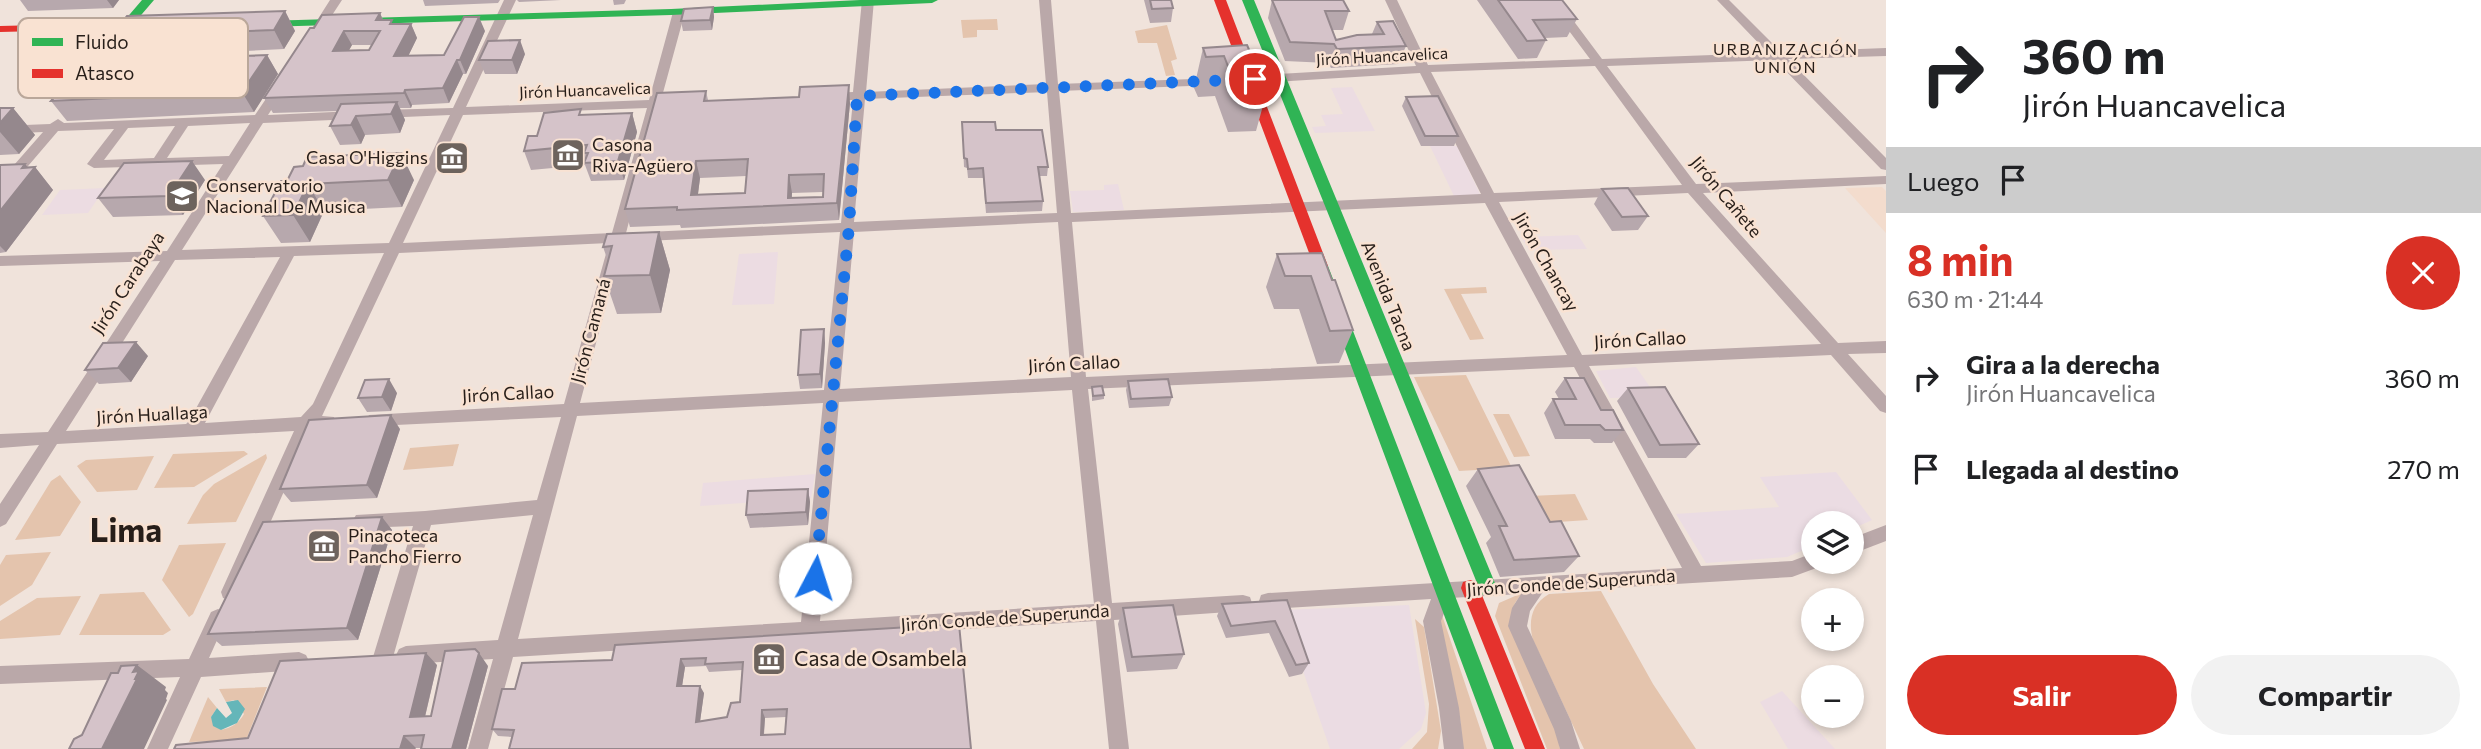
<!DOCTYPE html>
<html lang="es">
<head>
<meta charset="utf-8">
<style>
  :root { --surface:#fff; --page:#f2f2f2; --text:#202124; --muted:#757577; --accent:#d93025 }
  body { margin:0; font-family:Commissioner,sans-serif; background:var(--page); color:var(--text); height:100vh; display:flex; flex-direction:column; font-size:26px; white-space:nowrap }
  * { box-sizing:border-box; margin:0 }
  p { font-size:23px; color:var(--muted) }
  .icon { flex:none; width:38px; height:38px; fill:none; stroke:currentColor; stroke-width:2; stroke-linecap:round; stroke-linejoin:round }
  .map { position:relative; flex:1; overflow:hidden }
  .panel { display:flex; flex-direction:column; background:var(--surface); width:595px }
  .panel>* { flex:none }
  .banner { background:#fff; color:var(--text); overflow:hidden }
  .controls { position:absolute; left:1801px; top:511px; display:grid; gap:14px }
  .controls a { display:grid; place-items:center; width:63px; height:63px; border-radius:50%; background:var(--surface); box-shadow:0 4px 10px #0003; font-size:35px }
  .pin { position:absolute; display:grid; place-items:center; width:60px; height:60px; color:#fff; margin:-30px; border:4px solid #fff; border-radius:50%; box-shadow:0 2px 7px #0007 }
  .me { position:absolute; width:77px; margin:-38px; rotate:5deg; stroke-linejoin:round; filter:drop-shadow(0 0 5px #0008) }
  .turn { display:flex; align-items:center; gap:24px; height:147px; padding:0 21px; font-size:32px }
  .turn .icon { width:91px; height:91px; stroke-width:2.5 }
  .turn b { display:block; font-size:49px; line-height:60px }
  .then { display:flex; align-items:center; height:66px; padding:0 21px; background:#0003; gap:14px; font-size:26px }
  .round { display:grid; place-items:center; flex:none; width:74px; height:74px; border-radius:37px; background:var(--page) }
  .head { display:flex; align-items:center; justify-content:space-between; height:119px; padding:0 21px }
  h1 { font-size:42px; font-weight:700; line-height:52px; color:var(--accent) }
  .button { display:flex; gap:14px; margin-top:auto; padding:14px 21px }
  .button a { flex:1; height:80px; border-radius:42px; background:var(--accent); color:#fff; font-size:28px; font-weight:700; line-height:80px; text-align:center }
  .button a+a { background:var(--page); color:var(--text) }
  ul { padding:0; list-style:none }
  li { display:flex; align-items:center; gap:21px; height:91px; padding:0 21px }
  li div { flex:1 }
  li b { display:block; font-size:26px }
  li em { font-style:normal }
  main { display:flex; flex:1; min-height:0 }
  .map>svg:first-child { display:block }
  .built { fill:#f3dccd }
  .industrial { fill:#ecdce2 }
  .education { fill:#ebdce3 }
  .green { fill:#e4c4ad }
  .water { fill:#65b6b9 }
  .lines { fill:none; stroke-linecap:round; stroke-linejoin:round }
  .street { fill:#baa8a9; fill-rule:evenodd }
  .fast { fill:#30b455; fill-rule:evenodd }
  .jam { fill:#e5322d; fill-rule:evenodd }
  .wall { fill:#b7a8ad; fill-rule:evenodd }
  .shaded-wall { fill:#95888d }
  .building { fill:#d5c3c9; stroke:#95888d; stroke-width:2; fill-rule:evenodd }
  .route { stroke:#1a73e8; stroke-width:12; stroke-dasharray:0 21.6 }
  .labels { text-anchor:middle; stroke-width:5; stroke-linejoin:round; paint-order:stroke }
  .far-neighbourhood-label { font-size:16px; letter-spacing:2px; fill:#271e19; stroke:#f9e2d2 }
  .far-street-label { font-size:16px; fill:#271e19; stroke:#f9e2d2 }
  .poi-label { font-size:18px; fill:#271e19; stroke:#f9e2d2; text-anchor:start }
  .street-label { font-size:18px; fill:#271e19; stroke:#f9e2d2 }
  .near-poi-label { font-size:21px; fill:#271e19; stroke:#f9e2d2; text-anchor:start }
  .town-label { font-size:32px; font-weight:bold; fill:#271e19; stroke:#f9e2d2 }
  .key { fill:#f9e2d2; stroke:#baa79a; stroke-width:2 }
  .key-label { font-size:19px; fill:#271e19 }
</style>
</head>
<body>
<main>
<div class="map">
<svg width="1886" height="749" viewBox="0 0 1886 749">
  <rect width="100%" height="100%" fill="#f0e3db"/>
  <path class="built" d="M1882,187L1886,191V233L1845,188Z"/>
  <path class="industrial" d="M1352,87L1375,131L1315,133L1312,127L1326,126L1321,115L1343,114L1331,88Z
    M1430,146H1457L1481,196H1454Z
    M1118,184L1124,210L1073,212L1070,191L1104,190V185Z
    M105,188L88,213L42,215L60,190Z
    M1578,235L1587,249L1529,250L1521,237Z
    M778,252L774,304L732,305L739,254Z
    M1636,367L1657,397L1610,398L1596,371Z
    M815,474L811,498L700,506L703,483Z
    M1782,691L1835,749H1788L1760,702Z"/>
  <path class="education" d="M1836,472L1872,520L1852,529V523H1813V546L1787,557L1706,563L1676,514L1779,507L1760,477Z
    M1409,605L1426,713L1421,729L1399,749H1330L1282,610Z"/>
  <path class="green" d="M997,19L998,30H977V37L963,38L961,20Z
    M1167,25L1177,59L1171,61L1175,75L1166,76L1157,43H1138L1135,31Z
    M1486,287L1487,293L1461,294L1484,339L1470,340L1444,289Z
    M1466,375L1512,468L1459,471L1414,377Z
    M1493,414H1509L1530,456L1514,457Z
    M459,444L453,466L403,470L410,448Z
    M244,451L248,454L194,487L154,488L173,454Z
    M266,454L267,458L236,522L187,524L203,495L214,484Z
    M154,456L137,490L97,492L77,466L86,460Z
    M60,475L81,502L60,536L15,540L51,481Z
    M1575,494L1588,520L1543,523L1530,496Z
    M226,543L193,614L189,617L162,580L179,545Z
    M51,552L32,585L0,606V565L6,555Z
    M1601,591L1653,684L1696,749H1584L1533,640C1528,622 1531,604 1549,594Z
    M144,592L171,630L163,635H79L100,594Z
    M1522,593L1515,603L1509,624L1557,731L1560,749H1547L1495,616L1499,603Z
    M81,596L60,635L0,639V621L37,598Z
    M1442,615L1487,749H1463L1460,718L1438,616Z
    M1415,619L1424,627L1441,731L1438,749H1412L1427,732L1429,704Z
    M267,687L246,740L189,742L208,697L217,708L211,717L221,730C231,728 239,723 244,714L234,700L226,702L219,689Z"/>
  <path class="water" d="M238,700L245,709L237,723L221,730L213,726L211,717L217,708L226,718L232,713L226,702Z"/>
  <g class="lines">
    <path class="street" d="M330,0H342L319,35H311L309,33Z
      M504,0H516L466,107L649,100L673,12L679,9L685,12L661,100L674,99L680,103L674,107H659L626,233L841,223L853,100L829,101L823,97L829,93L853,92L862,0H874L866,92L1046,84L1039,0H1051L1058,84L1220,78L1222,81L1216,85L1059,91L1071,213L1481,194L1420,73L1242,84L1236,80L1242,76L1416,66L1385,0H1397L1428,65L1590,59L1546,0H1558L1602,59L1768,53L1717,0H1729L1781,52L1886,48V56L1788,59L1886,158V170L1881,169L1775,60L1607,66L1696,184L1886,176V184L1703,193L1838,343L1886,341V353L1848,354L1886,396V413L1880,411L1831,355L1589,366L1701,566L1792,561L1813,553V562H1822L1819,567L1792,577L1543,592L1530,611L1527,626L1571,721L1580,749H1560L1554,729L1508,626L1512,608L1521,594L1450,598L1441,621L1459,708L1464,749H1444L1439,708L1423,621L1431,599L1268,609L1261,607L1259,601L1261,595L1268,593L1682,568L1574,367L1088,389L1112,603L1243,595L1250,597L1252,603L1250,609L1243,611L1114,620L1129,749H1109L1096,621L513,657L488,749H468L493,659L406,664L399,661L396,655L399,649L406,646L498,640L533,515L431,525L393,657L390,663L383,666L376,663L373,657L413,526L362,528L356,525L353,520L356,515L425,511L537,500L561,417L375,426L369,425L367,420L369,415L564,404L609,243L399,253L322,416L334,417L336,422L334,427L311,430L237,598L230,600L223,598L221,592L294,431L57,444L6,524L0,527V504L39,445L0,448V434L48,432L160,261L0,266V256L167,251L223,164L94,168L87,164L114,129L58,131L5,193L0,194V181L43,132L0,134V126L50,124L58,119L64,123L255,115L276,84H284L286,87L268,115L355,111L361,115L355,119L263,123L182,250L389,243L450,115L381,118L375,114L381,110L453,108ZM1595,66L1682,185L1494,193L1431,72ZM1047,92L1057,213L854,222L865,99ZM647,108L612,233L403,243L463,115ZM250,123L229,156L167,158L188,126ZM175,126L154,158L104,160L128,128ZM1688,193L1821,344L1582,355L1499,202ZM1485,203L1567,355L1086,377L1072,222ZM1058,222L1071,377L840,389L854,232ZM840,232L824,390L580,403L623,242ZM384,253L313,404L301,417L205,423L294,256ZM280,257L189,421L186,424L66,431L175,260ZM1072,390L1094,604L820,621L839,402ZM823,403L801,622L518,639L577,416Z
      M1886,525V541L1852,554V538Z
      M218,609L225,612L227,618L209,658L299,652L306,655L309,661L306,667L299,670L201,677L168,749H147L180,677L0,684V666L189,659L211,612Z"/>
    <path class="fast" d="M142,0H154L136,21L140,27L138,29H130L124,21Z
      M860,0H938L932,3L671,15L264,27L258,24L264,21L671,9Z
      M1242,0H1254L1497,588L1495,594L1488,596L1481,594L1479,588Z
      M1321,261L1328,266L1514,749H1494L1314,266Z"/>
    <path class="jam" d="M1214,0H1226L1328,266L1326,270H1316L1314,266Z
      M120,23L148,25L154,28L148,31L120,29L0,32V26Z
      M1470,580L1477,582L1479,588L1545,749H1525L1461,588L1463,582Z"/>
  </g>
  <path class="wall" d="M20,0H119L113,8L28,11Z
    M423,0H500L498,3L425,6Z
    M517,0H561L519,2Z
    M613,0H626L624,4L614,5Z
    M1144,0H1171L1173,8L1171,22L1150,23Z
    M1272,0L1349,11L1343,30H1332L1336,40L1372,34L1377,22L1406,46L1398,64L1331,68L1328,63L1285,61L1268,18Z
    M1477,0H1562L1577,19L1567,37L1545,38L1546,40L1537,58L1518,59Z
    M713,7L714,17L712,30L683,31L681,21Z
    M285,11L295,31L284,49L183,54L180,58L267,55L278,74L254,112L67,121L51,101L110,38Z
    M380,13L383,20L394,24H411L417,38L408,56L444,55L485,31L466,74H463L449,103L412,105L411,108H400L405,120L400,133L365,135L361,144L340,145L330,126L338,111L273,113L264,98L314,28ZM352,45H371L369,50H349Z
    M1247,45L1267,91L1256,131L1228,132L1215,96L1198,97L1194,88L1203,48Z
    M525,54L517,74H485L479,60Z
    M706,91L708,100L850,103L839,220L681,228L680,225L630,227L625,209ZM746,176L745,193L698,194L700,178ZM823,192V197L792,198V193Z
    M1406,97L1458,136L1454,146H1421L1402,106Z
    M0,108H13L35,135L19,154L0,155Z
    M632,113L637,132L624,180L591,181L585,165L531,170L524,151L537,136L583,115Z
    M962,122L996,130L1048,167L1047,176H1039L1043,201L1042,211L986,213L983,178H968L967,168L964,167Z
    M0,165L35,167L53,190L6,252L0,253Z
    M205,180L183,215L113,217L98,198Z
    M414,180L402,207L324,211L310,242L281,243L263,216L281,181Z
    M1602,189L1648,216L1638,230L1612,231L1594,204Z
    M659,232L670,270L661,313L617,314L604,276L608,261L603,247Z
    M1277,254L1332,280L1353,330L1339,363L1317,364L1299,309H1274L1266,287Z
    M824,329L825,343L822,388L800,389L798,375Z
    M148,356L131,382L99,384L85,370Z
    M1565,378L1623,430L1612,443H1594L1590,439H1555L1544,413L1553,399H1559L1555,392Z
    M1128,381L1172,397L1169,406L1129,408L1126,390Z
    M1092,387L1104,395V399L1092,401Z
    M1628,388L1699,444L1686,458H1648L1617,401Z
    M397,393L391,411L367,412L358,398Z
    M400,429L377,498L291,502L280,489Z
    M1478,469L1550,522L1579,556L1564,572L1500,577L1486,543L1491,537L1466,486Z
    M808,489L810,502L808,525L750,528L746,515Z
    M382,517L392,530L358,640L222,646L208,634Z
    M1287,600L1309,663L1302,674L1289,677L1269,633L1226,638L1217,616L1222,604Z
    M1123,608L1184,654L1177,669L1127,672L1118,624Z
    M959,624L971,749L512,737L498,736L492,729L515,689L612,660ZM706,666L709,672L742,670L740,702L727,717L700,721L704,693L682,686L685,667ZM786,717L785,734L764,735L765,718Z
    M437,665L425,717L431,716L488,666L466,749H421L422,748H416L415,749H174L248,738Z"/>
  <path class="shaded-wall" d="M107,0H119L113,8Z
    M713,7L714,17L712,30L710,20Z
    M285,11L295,31L284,49L274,30Z
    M380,13L386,28L376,20Z
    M479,17L485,31L466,74L460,60Z
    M411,24L417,38L401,71L394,56Z
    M344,31L352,45L340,66L333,51Z
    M171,34L183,54L165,79L152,59Z
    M520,40L525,54L517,74L512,60Z
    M267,55L278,74L254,112L242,92Z
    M457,60L463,74L449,103L443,88Z
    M849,85L850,103L839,220L837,203Z
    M405,90L412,105L411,108L404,93Z
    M397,102L405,120L400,133L391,114Z
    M13,108L35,135L19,154L0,132V123Z
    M632,113L637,132L624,180L618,161Z
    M356,116L365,135L361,144L351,125Z
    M401,153L414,180L402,207L388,180Z
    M192,161L205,180L183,215L169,196Z
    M696,161L700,178L696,209L691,195Z
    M25,164L31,171L35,167L53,190L6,252L0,246V211L22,168Z
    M789,175L792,193L791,205L788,198Z
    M308,184L324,211L310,242L293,215Z
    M659,232L670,270L661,313L650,275Z
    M824,329L825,343L822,388L820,374Z
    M136,342L148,356L131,382L118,368Z
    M389,379L397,393L391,411L382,397Z
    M391,415L400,429L377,498L367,485Z
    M808,489L810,502L808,525L806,512Z
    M382,517L392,530L358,640L347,628Z
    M426,653L437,665L422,729L410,717Z
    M479,653L488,666L466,749H452Z
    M681,659L685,667L681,693L677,686Z
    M137,665L166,687L165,690L168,693L166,699L167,700L144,749H102L135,679L133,672Z
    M700,686L704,693L699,729L696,722Z
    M762,710L765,718L763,743L761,735Z
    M404,736L416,748L415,749H400Z"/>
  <path class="building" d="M1150,0H1171L1173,8L1152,9Z
    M1272,0H1343L1349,11H1325L1336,40L1357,35L1384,34L1377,22L1393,21L1406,46L1337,49L1334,44L1290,42Z
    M1498,0H1562L1577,19L1533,20L1546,40L1527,41Z
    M713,7L710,20L681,21L684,9Z
    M285,11L274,30L171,34L152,59L267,55L242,92L51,101L105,38H110L127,16Z
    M380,13L376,20H392L390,24H411L394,56L444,55L464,17H479L460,60H457L443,88L405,90L404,93L264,98L310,28H314L322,15ZM344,31H380L369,50L333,51Z
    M520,40L512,60H479L488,41Z
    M1247,45L1267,91L1238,92L1224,56L1206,57L1203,48Z
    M849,85L837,203L677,210V207L625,209L657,93L706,91L704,101L799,97L800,87ZM748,159L745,193L691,195L696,161ZM824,174L823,197L788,198L789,175Z
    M1438,96L1458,136H1425L1406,97Z
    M397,102L391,114L356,116L351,125L330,126L341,104Z
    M0,108H13L0,123Z
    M581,109L579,115L632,113L618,161L584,163L588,153H584L587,145L524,151L528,136H537L544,113Z
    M962,122H995L996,130H1042L1048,167H1038L1043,201L986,203L983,168L968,169L967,159L964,158Z
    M401,153L388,180L308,184L293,215L263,216L281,181H287L294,167L303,166L307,157Z
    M192,161L169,196L98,198L124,163Z
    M25,164L22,168L35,167L0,211V165Z
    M1628,188L1648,216L1622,217L1602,189Z
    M659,232L650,275L604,276L612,246L603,247L607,234Z
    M1322,253L1332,280H1335L1353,330L1330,331L1311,276H1285L1277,254Z
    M824,329L820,374L798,375L801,330Z
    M136,342L118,368L85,370L103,343Z
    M1565,378H1584L1601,410H1613L1623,430H1605L1600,425H1565L1553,399H1576Z
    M389,379L382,397L358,398L365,380Z
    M1168,379L1172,397L1131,399L1128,381Z
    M1102,386L1104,395L1093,396L1092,387Z
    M1665,387L1699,444L1660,445L1628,388Z
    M391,415L367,485L280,489L309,420Z
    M1519,465L1550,522L1561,521L1579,556L1514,560L1499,526H1507L1478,469Z
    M808,489L806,512L746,515L748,491Z
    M382,517L347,628L208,634L263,522Z
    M1287,600L1309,663L1296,665L1275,621L1231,626L1222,604Z
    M1173,605L1184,654L1132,657L1123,608Z
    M959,624L971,749H509L514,730L492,729L502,689H515L522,663L612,660L615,645ZM706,658L705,664L743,662L740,702L731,703L727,717L696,722L700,686H677L681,659ZM787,709L785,734L761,735L762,710Z
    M475,649L479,653L452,749H421L424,735L404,736L400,749H174L176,745L248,738L280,661L426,653L410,717L431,716L445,651Z
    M137,665L133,672L139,671L135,679H137L102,749H69L74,739L82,735L111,673H118L121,666Z"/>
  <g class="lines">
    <path class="route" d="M815,578L849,227L857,96L1255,79"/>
  </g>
  <defs>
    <g id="museum-square" transform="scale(1.75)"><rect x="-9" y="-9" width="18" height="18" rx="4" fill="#6d635d" stroke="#f9e2d2"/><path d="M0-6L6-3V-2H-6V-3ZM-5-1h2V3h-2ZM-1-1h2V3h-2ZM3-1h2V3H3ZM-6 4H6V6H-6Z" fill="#fff"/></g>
    <g id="university-square" transform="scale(1.75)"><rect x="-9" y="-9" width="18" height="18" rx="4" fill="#6d635d" stroke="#f9e2d2"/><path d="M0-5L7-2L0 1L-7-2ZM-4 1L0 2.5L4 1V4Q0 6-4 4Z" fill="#fff"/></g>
  </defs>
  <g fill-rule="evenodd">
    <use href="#museum-square" x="568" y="155"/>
    <use href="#museum-square" x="452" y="158"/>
    <use href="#university-square" x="182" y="196"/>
    <use href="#museum-square" x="324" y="546"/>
    <use href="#museum-square" x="769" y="659"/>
  </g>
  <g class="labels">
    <g class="far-neighbourhood-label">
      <text x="1786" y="55">URBANIZACIÓN<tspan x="1786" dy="18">UNIÓN</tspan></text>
    </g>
    <g class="far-street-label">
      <text transform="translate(1382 56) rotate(-3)" y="6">Jirón Huancavelica</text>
      <text transform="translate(585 90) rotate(-2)" y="6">Jirón Huancavelica</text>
    </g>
    <g class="poi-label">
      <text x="592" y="151">Casona<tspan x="592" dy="21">Riva-Agüero</tspan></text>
      <text x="428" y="164" text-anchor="end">Casa O'Higgins</text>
      <text x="206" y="192">Conservatorio<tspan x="206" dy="21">Nacional De Musica</tspan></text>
      <text x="348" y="542">Pinacoteca<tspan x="348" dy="21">Pancho Fierro</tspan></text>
    </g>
    <g class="street-label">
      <text transform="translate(1726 197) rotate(50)" y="6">Jirón Cañete</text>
      <text transform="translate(1546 262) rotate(60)" y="6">Jirón Chancay</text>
      <text transform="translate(128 283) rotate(-57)" y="6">Jirón Carabaya</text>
      <text transform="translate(1388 296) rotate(68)" y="6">Avenida Tacna</text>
      <text transform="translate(591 331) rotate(-75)" y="6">Jirón Camaná</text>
      <text transform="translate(1640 340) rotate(-3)" y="6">Jirón Callao</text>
      <text transform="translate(1074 364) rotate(-3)" y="6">Jirón Callao</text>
      <text transform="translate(508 394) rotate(-3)" y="6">Jirón Callao</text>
      <text transform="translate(152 415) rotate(-3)" y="6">Jirón Huallaga</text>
      <text transform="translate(1571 583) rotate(-4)" y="6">Jirón Conde de Superunda</text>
      <text transform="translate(1005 618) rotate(-4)" y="6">Jirón Conde de Superunda</text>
    </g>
    <g class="near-poi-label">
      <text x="794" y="666">Casa de Osambela</text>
    </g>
    <g class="town-label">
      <text x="126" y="542">Lima</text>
    </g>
  </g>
  <rect x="18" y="18" width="230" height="80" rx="10" class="key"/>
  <rect x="32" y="38" width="31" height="8" fill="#30b455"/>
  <rect x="32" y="69" width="31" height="9" fill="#e5322d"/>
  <g class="key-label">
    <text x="75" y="49">Fluido</text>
    <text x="75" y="80">Atasco</text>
  </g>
</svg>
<div class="controls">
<a><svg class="icon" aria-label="layers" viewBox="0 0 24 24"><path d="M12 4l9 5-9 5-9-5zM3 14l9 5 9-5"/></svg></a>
<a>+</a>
<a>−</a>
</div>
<div class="pin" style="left:1255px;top:79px;background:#d93025"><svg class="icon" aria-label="arrive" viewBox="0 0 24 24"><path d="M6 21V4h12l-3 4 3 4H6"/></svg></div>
<svg class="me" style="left:815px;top:578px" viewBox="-20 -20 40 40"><circle r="19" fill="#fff"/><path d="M0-13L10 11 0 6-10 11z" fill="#1a73e8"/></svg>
</div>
<section class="panel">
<div class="banner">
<div class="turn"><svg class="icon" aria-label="right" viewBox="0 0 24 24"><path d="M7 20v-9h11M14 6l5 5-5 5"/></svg><div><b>360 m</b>Jirón Huancavelica</div></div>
<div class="then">Luego<svg class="icon" aria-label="arrive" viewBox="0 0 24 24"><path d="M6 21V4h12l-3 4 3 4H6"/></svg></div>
</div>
<div class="head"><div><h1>8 min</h1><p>630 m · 21:44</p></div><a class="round" style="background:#d93025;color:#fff"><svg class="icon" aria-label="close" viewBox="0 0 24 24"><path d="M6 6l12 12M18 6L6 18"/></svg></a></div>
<ul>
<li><svg class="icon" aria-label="right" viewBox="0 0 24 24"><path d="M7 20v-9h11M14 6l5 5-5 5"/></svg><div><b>Gira a la derecha</b><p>Jirón Huancavelica</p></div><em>360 m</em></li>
<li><svg class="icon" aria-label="arrive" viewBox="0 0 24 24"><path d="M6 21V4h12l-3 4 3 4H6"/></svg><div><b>Llegada al destino</b></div><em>270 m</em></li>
</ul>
<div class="button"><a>Salir</a><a>Compartir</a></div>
</section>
</main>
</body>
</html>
